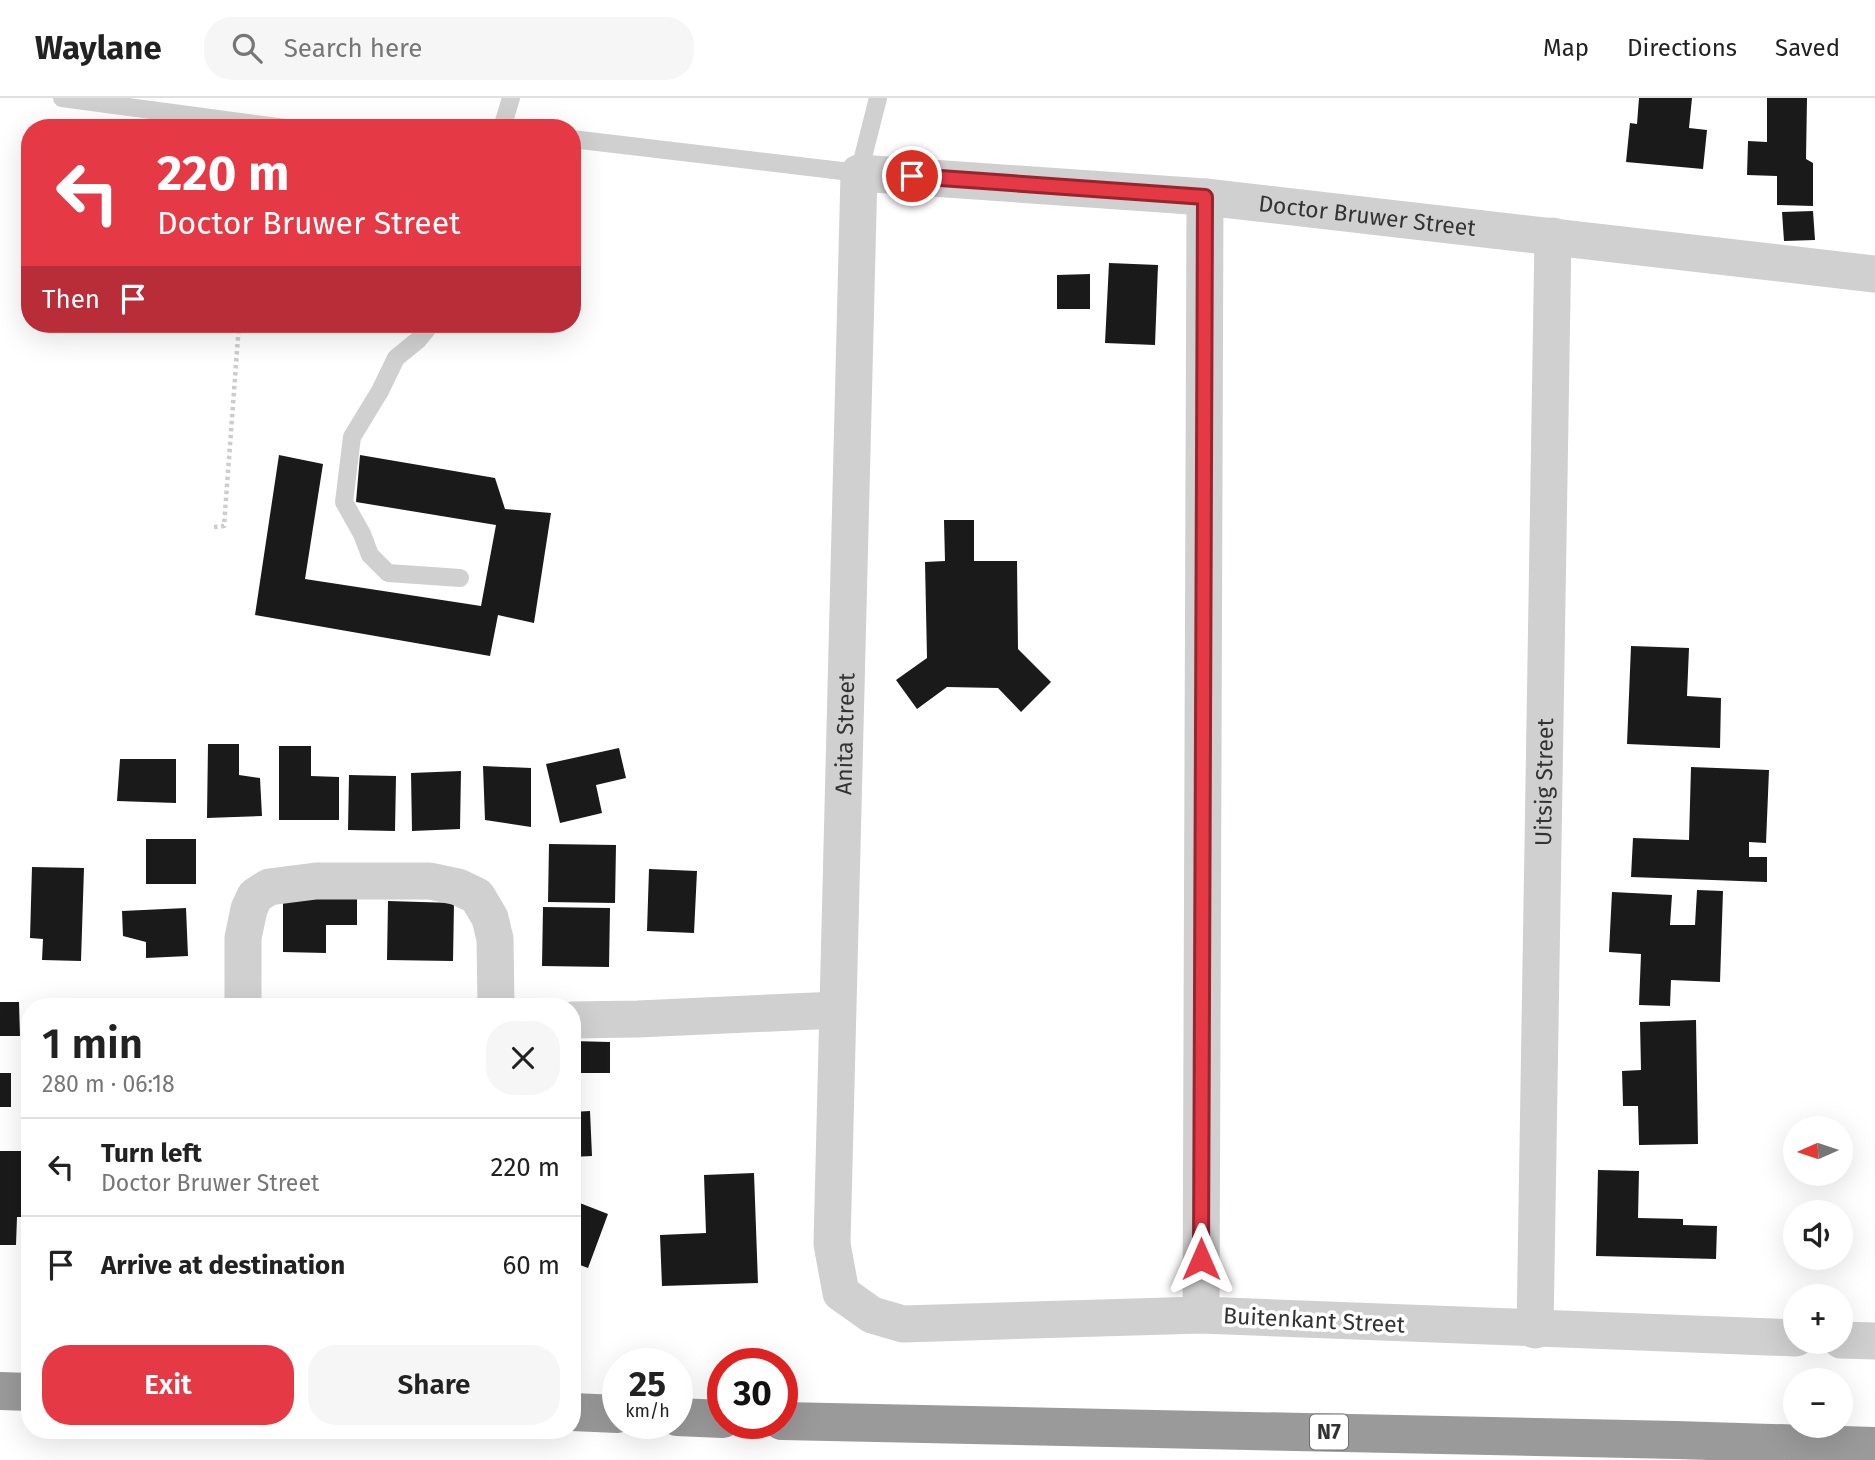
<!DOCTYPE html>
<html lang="en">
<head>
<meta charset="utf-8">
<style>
  :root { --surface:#fff; --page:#f6f6f6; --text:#222; --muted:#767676; --line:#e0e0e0; --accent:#e63946 }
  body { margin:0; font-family:"Fira Sans",sans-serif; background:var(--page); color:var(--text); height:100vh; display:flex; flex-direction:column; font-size:26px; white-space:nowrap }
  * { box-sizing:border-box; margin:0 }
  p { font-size:23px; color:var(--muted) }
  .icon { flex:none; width:38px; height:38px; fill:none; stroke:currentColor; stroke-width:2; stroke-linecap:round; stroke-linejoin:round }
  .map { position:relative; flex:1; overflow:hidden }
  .panel { position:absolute; left:21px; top:900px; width:560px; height:441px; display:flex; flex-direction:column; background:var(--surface); border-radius:28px; box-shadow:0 7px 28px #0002 }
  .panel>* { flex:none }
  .banner { position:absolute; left:21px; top:21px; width:560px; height:214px; border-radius:28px; box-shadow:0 7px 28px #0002; background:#e63946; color:#fff; overflow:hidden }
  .needle { width:46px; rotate:267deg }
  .tools { position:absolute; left:1783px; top:1018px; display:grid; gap:14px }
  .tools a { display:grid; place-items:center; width:70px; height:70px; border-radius:50%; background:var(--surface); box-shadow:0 7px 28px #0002; font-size:35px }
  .speed { position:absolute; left:602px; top:1250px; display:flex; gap:14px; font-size:35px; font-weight:700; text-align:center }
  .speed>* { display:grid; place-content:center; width:91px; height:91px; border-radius:50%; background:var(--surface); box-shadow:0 7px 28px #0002; line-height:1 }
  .speed small { font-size:18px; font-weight:400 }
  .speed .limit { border:10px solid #d22; background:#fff; color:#111 }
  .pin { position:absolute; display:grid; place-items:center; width:60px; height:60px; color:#fff; margin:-30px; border:4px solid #fff; border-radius:50%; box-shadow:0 2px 7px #0007 }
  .me { position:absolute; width:77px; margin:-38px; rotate:0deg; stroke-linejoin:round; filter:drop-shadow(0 0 5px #0008) }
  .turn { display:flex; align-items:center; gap:24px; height:147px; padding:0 21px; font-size:32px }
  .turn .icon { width:91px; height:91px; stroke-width:2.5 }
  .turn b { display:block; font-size:49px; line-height:60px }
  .then { display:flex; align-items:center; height:66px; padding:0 21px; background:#0003; gap:14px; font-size:26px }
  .round { display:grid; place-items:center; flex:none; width:74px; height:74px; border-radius:28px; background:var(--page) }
  .overview { display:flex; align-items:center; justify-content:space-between; height:119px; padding:0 21px }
  h1 { font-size:42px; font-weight:600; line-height:52px }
  .button { display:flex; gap:14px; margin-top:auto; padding:14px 21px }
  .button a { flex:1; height:80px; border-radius:28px; background:var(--accent); color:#fff; font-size:28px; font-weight:600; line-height:80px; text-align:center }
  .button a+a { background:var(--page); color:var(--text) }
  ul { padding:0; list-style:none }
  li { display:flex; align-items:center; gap:21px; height:98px; padding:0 21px; border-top:2px solid var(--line) }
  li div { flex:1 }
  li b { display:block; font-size:26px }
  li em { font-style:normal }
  header { display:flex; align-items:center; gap:42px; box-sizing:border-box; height:98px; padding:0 35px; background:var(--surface); border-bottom:2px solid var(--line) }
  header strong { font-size:33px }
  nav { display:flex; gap:38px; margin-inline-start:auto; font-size:24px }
  .search { width:490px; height:63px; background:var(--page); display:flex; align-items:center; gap:18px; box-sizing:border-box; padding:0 24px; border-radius:28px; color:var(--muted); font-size:26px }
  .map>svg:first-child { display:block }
  .building { fill:#1a1a1a }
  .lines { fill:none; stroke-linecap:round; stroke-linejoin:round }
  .path { stroke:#cdcdcd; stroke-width:4.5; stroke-dasharray:3.5 3.5; stroke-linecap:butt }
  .service { stroke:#d0d0d0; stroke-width:18 }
  .minor { stroke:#d0d0d0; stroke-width:37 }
  .motorway { stroke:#9a9a9a; stroke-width:38 }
  .route-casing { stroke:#96252e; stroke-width:18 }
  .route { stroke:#e63946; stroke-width:12 }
  .labels { text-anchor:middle; stroke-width:7; stroke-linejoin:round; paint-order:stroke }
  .shield { fill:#fff; stroke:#707070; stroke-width:2 }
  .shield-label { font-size:21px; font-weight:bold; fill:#333 }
  .street-label { font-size:23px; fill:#333; stroke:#fff }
</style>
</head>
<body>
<header>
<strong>Waylane</strong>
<div class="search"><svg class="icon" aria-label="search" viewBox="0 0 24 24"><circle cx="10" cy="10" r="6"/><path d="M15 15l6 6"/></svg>Search here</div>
<nav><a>Map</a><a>Directions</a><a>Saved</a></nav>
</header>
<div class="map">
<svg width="1875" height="1362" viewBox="0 0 1875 1362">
  <rect width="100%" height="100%" fill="#fff"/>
  <path class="building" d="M1639,0H1692L1689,30L1707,32L1703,71L1626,64L1630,25L1637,26Z
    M1767,0H1807L1806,61L1813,65V108L1777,107V78L1747,77L1748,43L1767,44Z
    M1813,113L1815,142L1784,143L1782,114Z
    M1109,165L1158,167L1155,247L1105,245Z
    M1090,176V211H1057V177Z
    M279,357L323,366L305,481L481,508L496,427L356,404L360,357L495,380L505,411L551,415L534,525L498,517L490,558L255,517Z
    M944,422H974V463H1017L1018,551L1051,584L1021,614L998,590L947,589L917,611L896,582L927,560L925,464L945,463Z
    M1631,548L1689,550L1687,598L1721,600L1720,650L1627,646Z
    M208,646H239V677L260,680L262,718L207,720Z
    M279,648H311V678L339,679V722H279Z
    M619,650L626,680L596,687L602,715L560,725L546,666Z
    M120,661H176V705L117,703Z
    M483,668L531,670V729L485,722Z
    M1691,669L1769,672L1766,745L1749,744V759H1767V784L1631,779L1633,740L1689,742Z
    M461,673L460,731L412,733L411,675Z
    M349,677L396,678L395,733L348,732Z
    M146,741H196V786H146Z
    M549,746L616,747L615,805L548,804Z
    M32,769L84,770L81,863L42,862L43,841L30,840Z
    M649,771L697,773L694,835L647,833Z
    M1697,792L1723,793L1720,884L1671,882L1670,908L1639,907L1641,856L1609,854L1612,794L1672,797L1670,827H1695Z
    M283,794L357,795V827H326V855L283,854Z
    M388,803L454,805L453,863L387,862Z
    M543,809L610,810L609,869L542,868Z
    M186,810L188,858L146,860V844L123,838L122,813Z
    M150,902L188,903V908H149Z
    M0,904H19L20,938H0Z
    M1696,922L1698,1046L1639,1047L1638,1008H1623L1622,973L1641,972L1640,924Z
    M572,943L610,944V975H579L578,996L572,997Z
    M0,975H11V1009H0Z
    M590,1013L592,1058L572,1059V1014Z
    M0,1053H29V1119H17L16,1147H0Z
    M1598,1072L1639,1073L1638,1120L1683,1121V1127L1717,1128L1716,1161L1596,1158Z
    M754,1075L758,1185L662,1188L660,1137L706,1135L704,1077Z
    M572,1102L608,1116L588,1170L572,1164Z"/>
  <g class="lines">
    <path class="path" d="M214,429L224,428L239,226"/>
    <path class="service" d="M62,0L285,30
      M502,30L511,0
      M572,41L859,75L878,0
      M431,226L418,242L396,260L380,293L352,339L344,404L362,436L370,457L388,475L460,480"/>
    <g class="minor">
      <path d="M243,908V840L249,811L255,798L269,789L316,783H430L458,789L477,798L490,820L495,841L496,908"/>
      <path d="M572,922L638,921L837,912"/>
      <path d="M1201,1217L1205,99"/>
      <path id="s1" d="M1535,1232L1553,138"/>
      <path id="s2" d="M1796,1240L1201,1217L903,1226L872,1217L841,1195L832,1146L859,75L1205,99L1875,176"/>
      <path d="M1841,1242L1875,1243"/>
    </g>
    <path class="motorway" d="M0,1293L30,1294
      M572,1314L618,1316
      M677,1319L723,1321
      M782,1323L1676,1342L1875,1348"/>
  </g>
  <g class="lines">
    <g class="route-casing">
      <path id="route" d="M912,78L1205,99L1201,1161"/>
    </g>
    <use href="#route" class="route"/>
  </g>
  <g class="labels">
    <rect class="shield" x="1310" y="1316.5" width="38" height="35" rx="5"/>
    <g class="shield-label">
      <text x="1329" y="1341">N7</text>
    </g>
    <g class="street-label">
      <text dy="8" stroke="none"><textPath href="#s2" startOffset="2595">Doctor Bruwer Street</textPath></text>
      <text dy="8" stroke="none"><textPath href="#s2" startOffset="1524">Anita Street</textPath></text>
      <text dy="8" stroke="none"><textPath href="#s1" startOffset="548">Uitsig Street</textPath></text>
      <text transform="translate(1314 1222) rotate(3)" y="8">Buitenkant Street</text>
    </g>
  </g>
</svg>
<div class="tools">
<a><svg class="needle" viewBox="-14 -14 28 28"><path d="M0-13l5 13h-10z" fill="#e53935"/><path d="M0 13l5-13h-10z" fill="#767676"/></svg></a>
<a><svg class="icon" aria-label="sound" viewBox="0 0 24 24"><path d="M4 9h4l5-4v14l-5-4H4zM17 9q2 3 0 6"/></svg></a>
<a>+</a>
<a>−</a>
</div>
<div class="speed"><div>25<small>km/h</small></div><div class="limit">30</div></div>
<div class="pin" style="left:912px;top:78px;background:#d93025"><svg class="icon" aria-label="arrive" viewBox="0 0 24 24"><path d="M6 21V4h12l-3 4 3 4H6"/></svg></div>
<svg class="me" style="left:1201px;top:1161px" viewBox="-20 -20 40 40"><path d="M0-17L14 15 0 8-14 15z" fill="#e63946" stroke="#fff" stroke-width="4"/></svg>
<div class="banner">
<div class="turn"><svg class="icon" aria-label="left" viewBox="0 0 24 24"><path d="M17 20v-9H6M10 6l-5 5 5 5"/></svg><div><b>220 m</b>Doctor Bruwer Street</div></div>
<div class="then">Then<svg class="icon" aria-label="arrive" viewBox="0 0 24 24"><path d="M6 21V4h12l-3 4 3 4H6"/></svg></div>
</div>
<section class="panel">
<div class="overview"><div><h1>1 min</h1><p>280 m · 06:18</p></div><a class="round"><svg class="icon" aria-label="close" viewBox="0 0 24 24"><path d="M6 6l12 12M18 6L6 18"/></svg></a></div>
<ul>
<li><svg class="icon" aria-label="left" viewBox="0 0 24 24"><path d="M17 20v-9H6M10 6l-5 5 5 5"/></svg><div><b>Turn left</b><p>Doctor Bruwer Street</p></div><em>220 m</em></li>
<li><svg class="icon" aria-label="arrive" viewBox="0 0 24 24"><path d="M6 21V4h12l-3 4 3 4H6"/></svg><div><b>Arrive at destination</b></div><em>60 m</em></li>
</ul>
<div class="button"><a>Exit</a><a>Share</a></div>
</section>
</div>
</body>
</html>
